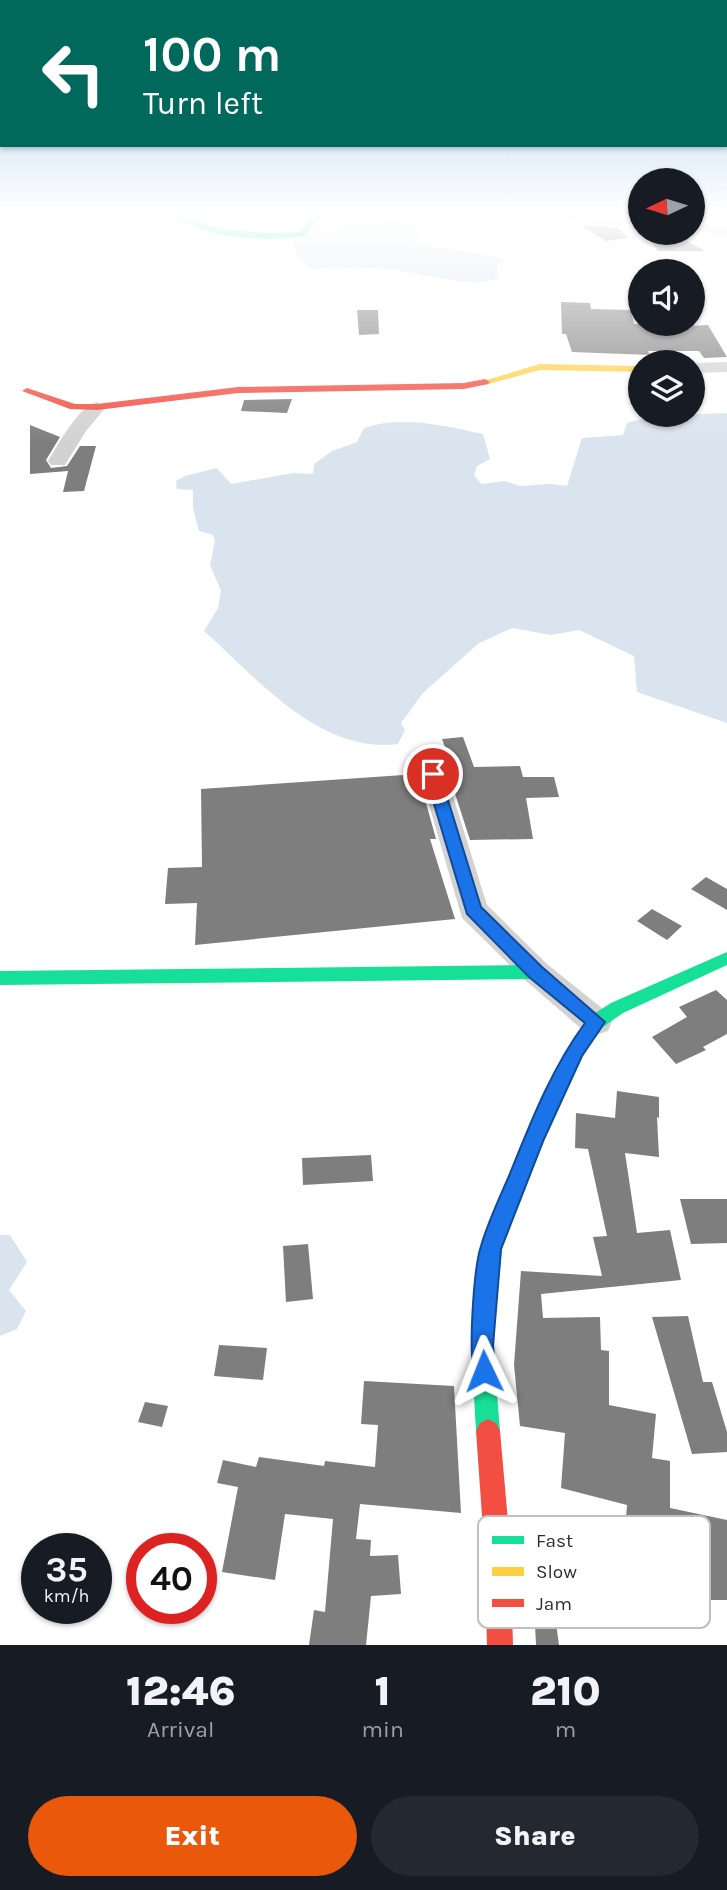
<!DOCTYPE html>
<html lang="en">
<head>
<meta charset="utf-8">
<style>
  :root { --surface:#171b24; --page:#242831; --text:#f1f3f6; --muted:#9ea1a6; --accent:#ea580c }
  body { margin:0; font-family:Karla,sans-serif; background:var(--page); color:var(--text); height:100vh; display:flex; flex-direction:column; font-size:26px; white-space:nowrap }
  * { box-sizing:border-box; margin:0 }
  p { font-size:23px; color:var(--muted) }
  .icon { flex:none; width:38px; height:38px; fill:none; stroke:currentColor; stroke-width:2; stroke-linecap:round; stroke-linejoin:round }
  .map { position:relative; height:1645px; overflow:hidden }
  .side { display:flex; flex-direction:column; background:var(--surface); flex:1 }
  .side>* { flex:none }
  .guide { position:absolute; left:0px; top:0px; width:728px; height:147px; box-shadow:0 2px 5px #0004; background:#00695c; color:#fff; overflow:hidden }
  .needle { width:46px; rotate:266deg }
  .tools { position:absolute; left:628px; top:168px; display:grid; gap:14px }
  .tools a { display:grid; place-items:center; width:77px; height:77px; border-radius:50%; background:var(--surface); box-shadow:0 2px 5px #0004; font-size:35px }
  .speed { position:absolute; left:21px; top:1533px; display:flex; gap:14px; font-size:35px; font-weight:700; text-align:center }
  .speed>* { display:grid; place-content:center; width:91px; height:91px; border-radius:50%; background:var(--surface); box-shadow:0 2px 5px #0004; line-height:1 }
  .speed small { font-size:18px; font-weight:400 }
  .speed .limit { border:10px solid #d22; background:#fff; color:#111 }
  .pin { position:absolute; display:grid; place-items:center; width:60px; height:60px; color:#fff; margin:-30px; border:4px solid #fff; border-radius:50%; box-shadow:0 2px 7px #0007 }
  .me { position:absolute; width:77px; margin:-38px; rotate:358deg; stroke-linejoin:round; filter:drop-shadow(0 0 5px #0008) }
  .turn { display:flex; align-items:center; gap:24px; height:147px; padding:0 28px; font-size:32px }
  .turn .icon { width:91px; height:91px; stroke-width:2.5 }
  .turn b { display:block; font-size:49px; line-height:60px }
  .eta { display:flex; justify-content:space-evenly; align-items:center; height:119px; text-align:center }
  .eta b { font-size:42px; font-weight:800; line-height:49px }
  .cta { display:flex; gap:14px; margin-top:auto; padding:14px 28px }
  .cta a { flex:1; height:80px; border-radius:42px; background:var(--accent); color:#fff; font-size:28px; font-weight:800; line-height:80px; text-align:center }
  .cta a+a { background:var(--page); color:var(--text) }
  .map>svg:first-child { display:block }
  .water { fill:#dae4ee }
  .building { fill:#7e7e7e }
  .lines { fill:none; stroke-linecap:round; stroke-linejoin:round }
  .street { fill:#d2d2d2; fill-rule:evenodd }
  .fast { fill:#16e098; fill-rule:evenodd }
  .slow { fill:#ffcf43; fill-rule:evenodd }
  .jam { fill:#f24e42; fill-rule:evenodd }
  .route { fill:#1a73e8; stroke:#114b97; stroke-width:2 }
  .key { fill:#fff; stroke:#c0c0c0; stroke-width:2 }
  .key-label { font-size:19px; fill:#2d2d2d }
</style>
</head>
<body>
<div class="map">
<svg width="727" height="1645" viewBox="0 0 727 1645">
  <rect width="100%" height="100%" fill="#fff"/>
  <path class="water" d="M395,218L410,221L421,240L410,243L502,258L503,261L497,266L498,278C472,289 429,275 402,271C372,267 341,267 310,269L297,257L291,239L372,221Z
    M727,413V723L637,692L634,656L579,630L551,635L512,628L479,643L423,693L401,723L405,730L398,744C319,754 257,678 204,631L218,608L221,591L210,565L215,541L213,535L199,531L193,509V490L177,489L176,481L185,476L217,468L231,484L293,473L313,474L314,464L332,451L357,442L364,428C403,415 445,426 483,434L490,459L477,466L474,475L481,484L505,481L520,486L550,484L567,486L582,438L623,435L627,423L653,416Z
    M0,1235H10L27,1262L9,1290L26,1311L17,1329L0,1336Z"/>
  <path class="building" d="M580,225L619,228L628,238L606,241Z
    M645,233H672L705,251H658Z
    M561,302L590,303L591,309L631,310L634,324H665L667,327L708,325L727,357L704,358L699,351H648L650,355L572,352L566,334H562Z
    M357,310H378L379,334L359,335Z
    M292,399L287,413L241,411L244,400Z
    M30,425L60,437L46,460L51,468L67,466L80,446H96L84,491L63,492L68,471L30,474Z
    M463,737L474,767L520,766L523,777H554L559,797L526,798L533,839L470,840L448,772H454L442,739Z
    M418,774L436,839H430L455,919L195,945L197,903L165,904L168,868L202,867L201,789Z
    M706,877L727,889V910L691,889Z
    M652,909L682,926L667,940L637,921Z
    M716,990L727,1000V1034L703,1047L706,1050L676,1064L652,1037L687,1017L679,1007Z
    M617,1091L659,1097V1118L657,1117L659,1157L625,1153L637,1233L670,1230L681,1280L541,1294L543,1318L600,1317L601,1350L609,1351V1405L656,1414L652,1458L670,1461V1508L727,1520V1600H711L709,1526L674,1628L627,1602L634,1580L670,1600L676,1552L624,1542L627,1505L561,1488L565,1433L520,1426L514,1365L521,1271L602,1276L593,1237L607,1236L588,1149L575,1148L576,1113L615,1118Z
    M371,1155L373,1181L303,1185L302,1158Z
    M680,1199H727V1243L691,1244Z
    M308,1244L313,1299L286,1302L283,1246Z
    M688,1316L703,1382H712L727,1432V1452L692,1454L652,1317Z
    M219,1345L267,1348L263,1380L214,1376Z
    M364,1381L454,1386L461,1513L360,1504L356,1539L371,1540L370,1556L398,1555L401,1594L371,1596L366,1645H309L314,1610L325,1612L333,1519L285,1514L275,1580L222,1572L238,1487L217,1483L223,1460L256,1467L259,1457L324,1466L325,1461L375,1467L378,1425L361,1424Z
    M145,1402L168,1406L162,1427L138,1422Z
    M553,1601L559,1645H536L534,1603Z"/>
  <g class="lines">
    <path class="street" d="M517,214L618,217L640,215V223L618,225L524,218Z
      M693,222L727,228V236L693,230Z
      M727,362V372L693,373V363Z
      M97,402L106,407L86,431L65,465H51L48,461C59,444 78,406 97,402Z
      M433,766L442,768L446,774L487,905L547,964L608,1013L612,1022L608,1031L596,1035L584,1031L525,980L462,918L420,774L424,768Z"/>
    <path class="fast" d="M171,214C187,214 203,225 220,228C246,233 272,233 299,232L317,214H325L304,236C263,242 205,239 171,214Z
      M727,952V965L623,1013L603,1027L582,1056L544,1139L502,1249L493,1346L500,1431L496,1439L488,1443L480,1439L476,1431L471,1346L480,1249L524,1139L565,1052L589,1017L611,1003Z
      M536,965L542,967L545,972L542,977L536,979L0,985V971Z"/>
    <path class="slow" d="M540,364L640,366V372L540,370L485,385L480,382Z"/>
    <path class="jam" d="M485,379L490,382L488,384L464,389L238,393L97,410L70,409L22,391L27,388L75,404H97L238,387L464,383Z
      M488,1419L496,1423L500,1431L510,1544L513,1645H487L484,1544L476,1431L480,1423Z"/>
  </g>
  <linearGradient id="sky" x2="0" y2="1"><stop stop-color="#a2c7ea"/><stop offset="0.48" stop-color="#fff"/><stop offset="1" stop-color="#fff" stop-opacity="0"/></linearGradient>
  <rect width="727" height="444" fill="url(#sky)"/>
  <path class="route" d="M433,769L440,774L481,907L542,967L605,1022L582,1056L544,1139L501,1249L493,1346L496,1371L492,1379L484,1382L476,1379C467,1359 474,1267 481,1246C488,1222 499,1199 509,1176C530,1124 551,1069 585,1023L529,977L467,914L425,774Z"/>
  <rect x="478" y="1516" width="232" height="112" rx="10" class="key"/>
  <rect x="492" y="1536" width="32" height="8" fill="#16e098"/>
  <rect x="492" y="1567" width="32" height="9" fill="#ffcf43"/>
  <rect x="492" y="1599" width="32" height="8" fill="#f24e42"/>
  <g class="key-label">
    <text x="536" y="1547">Fast</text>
    <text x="536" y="1578">Slow</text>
    <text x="536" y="1610">Jam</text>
  </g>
</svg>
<div class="tools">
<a><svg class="needle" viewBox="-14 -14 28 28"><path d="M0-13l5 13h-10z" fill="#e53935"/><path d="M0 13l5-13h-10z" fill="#9ea1a6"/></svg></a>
<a><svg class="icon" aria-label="sound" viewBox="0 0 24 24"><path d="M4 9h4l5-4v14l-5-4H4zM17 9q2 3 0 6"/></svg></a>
<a><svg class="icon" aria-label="layers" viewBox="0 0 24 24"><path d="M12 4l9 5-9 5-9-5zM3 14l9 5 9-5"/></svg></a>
</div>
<div class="speed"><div>35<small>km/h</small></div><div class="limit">40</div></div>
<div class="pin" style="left:433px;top:774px;background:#d93025"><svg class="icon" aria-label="arrive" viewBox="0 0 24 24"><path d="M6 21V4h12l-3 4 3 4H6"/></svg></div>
<svg class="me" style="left:484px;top:1371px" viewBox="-20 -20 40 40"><path d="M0-17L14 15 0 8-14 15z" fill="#1a73e8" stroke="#fff" stroke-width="4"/></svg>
<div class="guide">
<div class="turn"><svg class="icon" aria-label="left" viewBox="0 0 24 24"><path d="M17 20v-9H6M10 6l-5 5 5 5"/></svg><div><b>100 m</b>Turn left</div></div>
</div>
</div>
<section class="side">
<div class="eta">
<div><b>12:46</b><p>Arrival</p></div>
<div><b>1</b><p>min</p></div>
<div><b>210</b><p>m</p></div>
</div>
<div class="cta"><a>Exit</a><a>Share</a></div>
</section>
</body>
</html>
